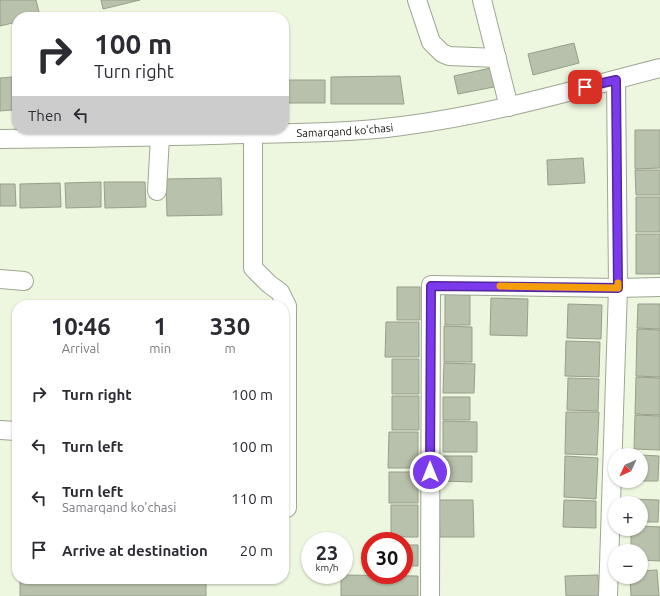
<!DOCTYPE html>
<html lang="en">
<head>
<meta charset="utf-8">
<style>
  :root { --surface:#fff; --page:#f7f7f7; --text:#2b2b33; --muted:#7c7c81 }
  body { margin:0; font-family:Ubuntu,sans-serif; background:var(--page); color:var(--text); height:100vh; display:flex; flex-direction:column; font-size:15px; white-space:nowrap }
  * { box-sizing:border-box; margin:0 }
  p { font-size:13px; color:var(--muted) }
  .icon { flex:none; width:22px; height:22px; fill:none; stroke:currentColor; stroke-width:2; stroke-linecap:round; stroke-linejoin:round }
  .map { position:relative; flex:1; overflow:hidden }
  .details { position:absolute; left:12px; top:300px; width:277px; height:284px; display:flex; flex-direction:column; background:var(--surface); border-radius:16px; box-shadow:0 1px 3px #0004 }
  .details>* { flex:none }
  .hud { position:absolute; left:12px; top:12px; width:277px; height:122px; border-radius:16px; box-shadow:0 1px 3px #0004; background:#fff; color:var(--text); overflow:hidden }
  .needle { width:26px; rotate:226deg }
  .controls { position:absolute; left:608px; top:448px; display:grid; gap:8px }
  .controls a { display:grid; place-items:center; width:40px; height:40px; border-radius:50%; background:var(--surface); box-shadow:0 1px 3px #0004; font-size:20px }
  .speed { position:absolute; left:301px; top:532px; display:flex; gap:8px; font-size:20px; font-weight:700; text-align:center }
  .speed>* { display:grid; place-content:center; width:52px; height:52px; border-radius:50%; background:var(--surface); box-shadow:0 1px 3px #0004; line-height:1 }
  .speed small { font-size:10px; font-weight:400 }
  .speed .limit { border:6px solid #d22; background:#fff; color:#111 }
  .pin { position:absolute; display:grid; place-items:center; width:34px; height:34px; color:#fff; margin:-17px; border-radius:8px; box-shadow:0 2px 6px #0006 }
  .me { position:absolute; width:44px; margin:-22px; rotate:0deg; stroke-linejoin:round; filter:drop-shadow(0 0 3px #0008) }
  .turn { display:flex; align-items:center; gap:14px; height:84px; padding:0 16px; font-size:18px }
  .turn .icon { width:52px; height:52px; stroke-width:2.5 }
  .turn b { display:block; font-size:28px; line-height:34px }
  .then { display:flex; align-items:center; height:38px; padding:0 16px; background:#0003; gap:8px; font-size:15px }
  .eta { display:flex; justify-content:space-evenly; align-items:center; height:68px; text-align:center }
  .eta b { font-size:24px; font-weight:700; line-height:28px }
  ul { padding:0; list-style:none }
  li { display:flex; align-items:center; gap:12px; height:52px; padding:0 16px }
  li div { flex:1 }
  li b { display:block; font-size:15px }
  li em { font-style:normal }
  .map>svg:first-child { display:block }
  .building { fill:#b8c1ab; stroke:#979f8b }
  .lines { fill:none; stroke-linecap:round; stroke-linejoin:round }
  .minor-casing { stroke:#9ea792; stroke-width:20 }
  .minor { stroke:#fff; stroke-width:18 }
  .route-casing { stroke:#51269a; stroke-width:10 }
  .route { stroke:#7c3aed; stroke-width:7 }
  .slow { stroke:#f59e0b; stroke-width:7 }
  .labels { text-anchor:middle; stroke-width:4; stroke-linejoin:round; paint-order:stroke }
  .street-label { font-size:11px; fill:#0f120a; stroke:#fff }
</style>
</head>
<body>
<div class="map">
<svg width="660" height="596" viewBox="0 0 660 596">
  <rect width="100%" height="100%" fill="#edf6df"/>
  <path class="building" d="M0,0H36L40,16L17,17V22L0,26Z
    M101,0H140L103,9Z
    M574,43L579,63L533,75L528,54Z
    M495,67L499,86L458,94L454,76Z
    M13,76H17V110L14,111Z
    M400,76L404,104H331V77Z
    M12,77V110L0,111V78Z
    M284,80H325V103H284Z
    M635,130H660V168L635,169Z
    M583,158L585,183L548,185L547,160Z
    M635,170H660V195H636Z
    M221,178L222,215L167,216L166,179Z
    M101,182V207L66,208L65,183Z
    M104,182H145L146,207L105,208Z
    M60,183L61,207L20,208V184Z
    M0,184H15L16,206H0Z
    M636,197H660V232H636Z
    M636,234H660V274H636Z
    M397,287H420V320H397Z
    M445,294L470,295V325H445Z
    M491,298L528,299L527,336L490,335Z
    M568,304L602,305L601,339L567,338Z
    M638,304H660V329L637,328Z
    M386,322H419V357H385Z
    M444,326L472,327V362H444Z
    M637,329L660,330V377L636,376Z
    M566,341L600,342L599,377L565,376Z
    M392,359H419V394H392Z
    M444,363L475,364L474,393H443Z
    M636,377L660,378V415L635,414Z
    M568,378L599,379L598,411L567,410Z
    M392,396H419V430H392Z
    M443,397H470V420H443Z
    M566,412H599L597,455L565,454Z
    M635,415L660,416V450L634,449Z
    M443,421L477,422V452H443Z
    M389,432H418V468H388Z
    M641,455L659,456L658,481H641Z
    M443,456H472V482L442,481Z
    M565,456L598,458L596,499L564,497Z
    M389,472H418V503H389Z
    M633,499L659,500L658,522H641V503H633Z
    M439,500H473L474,537H440Z
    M564,500L596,501V528L563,527Z
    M391,505H418V537H391Z
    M641,526L660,527V561L641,560V551H631V529H641Z
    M404,545H418V566H404Z
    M657,570L659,596H631L630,577H641V571Z
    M341,575L418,576V596H341Z
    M598,575L599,596H566L565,576Z
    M20,579H206V596H20Z"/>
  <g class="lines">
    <g class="minor-casing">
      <g id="minor">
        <path d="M417,0L431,42L442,53L449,56L497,58"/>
        <path d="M482,0L509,107"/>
        <path d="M253,134V268L269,284L280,292L287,306V508"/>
        <path id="s1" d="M0,139C82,138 163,137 245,134C297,133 350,133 402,126C489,115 575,90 660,68"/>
        <path d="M157,191L160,137"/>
        <path d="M0,279L24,281"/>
        <path d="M0,430L17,431"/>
        <path d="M430,596L431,285L618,288L660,287"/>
        <path d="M608,596L618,288L616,80"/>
      </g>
    </g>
    <use href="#minor" class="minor"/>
  </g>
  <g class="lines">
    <g class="route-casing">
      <path id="route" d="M430,472L431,286L618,288L616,80L585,87"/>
    </g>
    <use href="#route" class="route"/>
    <path class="slow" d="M500,286L618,288V283"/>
  </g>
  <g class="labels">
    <g class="street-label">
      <text dy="4" stroke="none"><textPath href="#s1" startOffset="345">Samarqand ko'chasi</textPath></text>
    </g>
  </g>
</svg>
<div class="controls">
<a><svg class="needle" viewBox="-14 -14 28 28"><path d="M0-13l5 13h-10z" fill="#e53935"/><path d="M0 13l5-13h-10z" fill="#7c7c81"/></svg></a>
<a>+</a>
<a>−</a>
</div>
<div class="speed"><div>23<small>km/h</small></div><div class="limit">30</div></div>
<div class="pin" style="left:585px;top:87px;background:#d93025"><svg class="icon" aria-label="arrive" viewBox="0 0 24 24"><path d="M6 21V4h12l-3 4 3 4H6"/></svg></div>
<svg class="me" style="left:430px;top:472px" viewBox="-20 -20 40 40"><circle r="17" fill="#7c3aed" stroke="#fff" stroke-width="3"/><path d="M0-11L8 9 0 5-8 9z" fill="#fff"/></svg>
<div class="hud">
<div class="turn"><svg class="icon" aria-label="right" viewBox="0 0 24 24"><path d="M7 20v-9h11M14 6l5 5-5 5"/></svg><div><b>100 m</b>Turn right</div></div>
<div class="then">Then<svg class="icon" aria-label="left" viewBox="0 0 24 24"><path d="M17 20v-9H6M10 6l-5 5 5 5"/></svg></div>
</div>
<section class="details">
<div class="eta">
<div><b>10:46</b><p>Arrival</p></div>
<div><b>1</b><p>min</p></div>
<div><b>330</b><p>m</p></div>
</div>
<ul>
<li><svg class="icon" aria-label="right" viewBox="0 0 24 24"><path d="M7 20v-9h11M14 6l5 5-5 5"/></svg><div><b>Turn right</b></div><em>100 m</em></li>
<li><svg class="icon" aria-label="left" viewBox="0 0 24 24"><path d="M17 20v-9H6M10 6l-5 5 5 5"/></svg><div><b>Turn left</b></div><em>100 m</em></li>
<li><svg class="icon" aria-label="left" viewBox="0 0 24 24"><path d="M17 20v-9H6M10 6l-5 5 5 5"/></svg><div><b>Turn left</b><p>Samarqand ko'chasi</p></div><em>110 m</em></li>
<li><svg class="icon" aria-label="arrive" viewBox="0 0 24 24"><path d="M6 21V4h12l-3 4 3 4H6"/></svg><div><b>Arrive at destination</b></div><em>20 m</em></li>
</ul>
</section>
</div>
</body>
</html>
